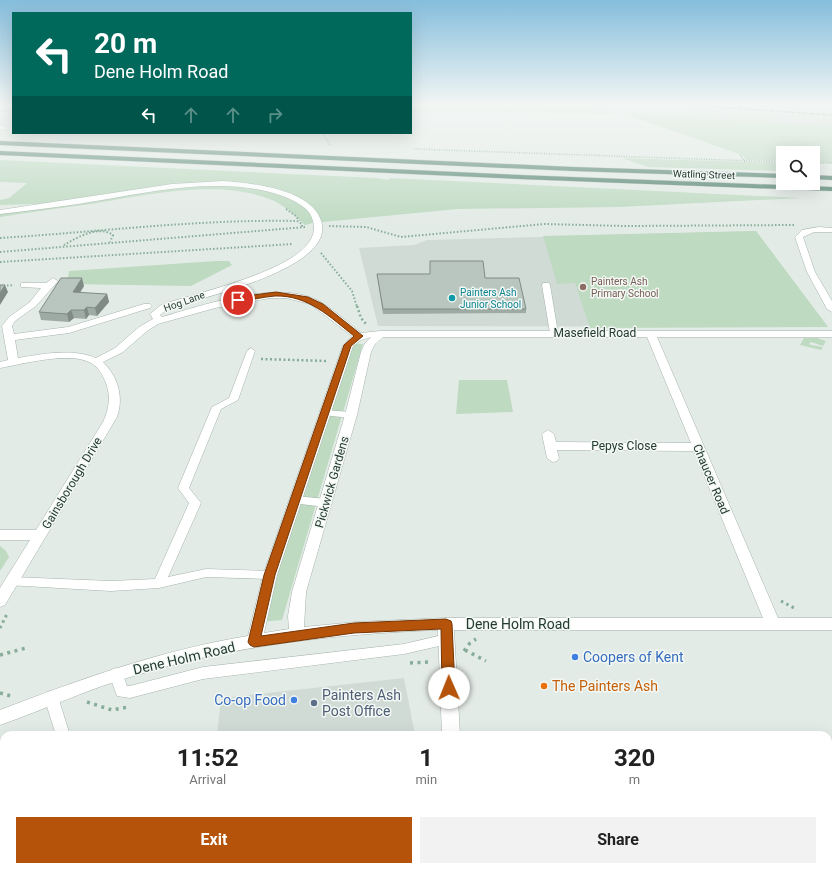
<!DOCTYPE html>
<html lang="en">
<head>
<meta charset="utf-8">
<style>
  :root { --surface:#fff; --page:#f2f2f2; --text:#222; --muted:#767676; --accent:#b45309 }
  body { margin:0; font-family:Roboto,sans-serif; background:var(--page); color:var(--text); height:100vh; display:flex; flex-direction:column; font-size:15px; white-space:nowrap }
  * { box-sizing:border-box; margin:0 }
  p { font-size:13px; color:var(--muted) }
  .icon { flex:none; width:22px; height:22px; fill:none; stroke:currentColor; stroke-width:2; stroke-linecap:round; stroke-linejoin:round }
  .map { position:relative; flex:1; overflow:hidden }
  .drawer { position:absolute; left:0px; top:731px; width:832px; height:140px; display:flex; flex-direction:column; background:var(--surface); border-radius:12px 12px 0 0; box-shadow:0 4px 16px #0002 }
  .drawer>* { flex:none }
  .hud { position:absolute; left:12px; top:12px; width:400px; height:122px; border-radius:0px; box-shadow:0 4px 16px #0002; background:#00695c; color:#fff; overflow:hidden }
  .controls { position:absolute; left:776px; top:146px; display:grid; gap:8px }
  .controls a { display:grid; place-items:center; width:44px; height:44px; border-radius:0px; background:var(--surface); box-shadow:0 4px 16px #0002; font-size:20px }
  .pin { position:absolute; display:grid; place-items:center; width:34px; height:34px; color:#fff; margin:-17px; border:2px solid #fff; border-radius:50%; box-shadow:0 1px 4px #0007 }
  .me { position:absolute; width:44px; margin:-22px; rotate:359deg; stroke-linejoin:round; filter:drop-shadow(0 0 3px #0008) }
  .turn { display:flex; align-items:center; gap:14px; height:84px; padding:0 16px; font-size:18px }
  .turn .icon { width:52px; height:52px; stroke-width:2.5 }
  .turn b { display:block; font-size:28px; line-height:34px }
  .lanes { display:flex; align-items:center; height:38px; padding:0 16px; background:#0003; justify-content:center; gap:20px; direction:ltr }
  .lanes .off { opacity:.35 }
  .eta { display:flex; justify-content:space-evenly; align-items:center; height:68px; text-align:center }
  .eta b { font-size:24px; font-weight:700; line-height:28px }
  .button { display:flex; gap:8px; margin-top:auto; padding:8px 16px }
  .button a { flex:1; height:46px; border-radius:0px; background:var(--accent); color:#fff; font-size:16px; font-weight:700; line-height:46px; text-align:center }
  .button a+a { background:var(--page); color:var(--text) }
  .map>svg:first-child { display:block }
  .built { fill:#d1dbd5 }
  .green { fill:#bedac1 }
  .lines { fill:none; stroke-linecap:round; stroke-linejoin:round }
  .service-casing { stroke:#a6b3ac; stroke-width:1 }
  .minor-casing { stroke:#a6b3ac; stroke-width:1 }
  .trunk-casing { stroke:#c2c8c5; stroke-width:1 }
  .path-far4 { stroke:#86ac9a; stroke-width:1.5; stroke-dasharray:1 1.5; stroke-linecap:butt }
  .path-far3 { stroke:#86ac9a; stroke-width:2; stroke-dasharray:1.5 2; stroke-linecap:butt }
  .path-far2 { stroke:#86ac9a; stroke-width:2.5; stroke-dasharray:2 2.5; stroke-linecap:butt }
  .path-far1 { stroke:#86ac9a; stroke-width:3; stroke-dasharray:2.5 3.5; stroke-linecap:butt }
  .path { stroke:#86ac9a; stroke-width:3.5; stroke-dasharray:3 4.5; stroke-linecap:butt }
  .service { fill:#fff; fill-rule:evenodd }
  .minor { fill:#fff; fill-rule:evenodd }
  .trunk { fill:#50806d; fill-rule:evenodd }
  .rail { stroke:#5f766c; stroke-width:1.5; stroke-dasharray:4.5 2; stroke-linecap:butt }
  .wall { fill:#9eaaa4 }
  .shaded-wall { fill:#818b86 }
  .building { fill:#b8c6bf; stroke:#818b86 }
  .route { fill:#b45309; stroke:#753606 }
  .education-dot { fill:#8d6e63; stroke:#f3f8f5; stroke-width:1.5 }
  .culture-dot { fill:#0f9aa8; stroke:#f3f8f5; stroke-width:1.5 }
  .shop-dot { fill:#3f7fe0; stroke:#f3f8f5; stroke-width:1.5 }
  .food-dot { fill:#e8710a; stroke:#f3f8f5; stroke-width:1.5 }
  .service-dot { fill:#5c6f8a; stroke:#f3f8f5; stroke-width:1.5 }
  .labels { text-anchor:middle; stroke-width:3; stroke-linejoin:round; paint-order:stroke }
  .far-street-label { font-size:10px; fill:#243b31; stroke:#f3f8f5 }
  .far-education-label { font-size:10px; fill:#785e54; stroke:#f3f8f5; text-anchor:start }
  .far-culture-label { font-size:10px; fill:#0d838f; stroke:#f3f8f5; text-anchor:start }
  .street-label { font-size:12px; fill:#243b31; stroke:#f3f8f5 }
  .near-street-label { font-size:14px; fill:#243b31; stroke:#f3f8f5 }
  .near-shop-label { font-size:14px; fill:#366cbe; stroke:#f3f8f5; text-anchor:start }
  .near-food-label { font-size:14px; fill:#c56008; stroke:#f3f8f5; text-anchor:start }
  .near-service-label { font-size:14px; fill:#4e5e75; stroke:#f3f8f5; text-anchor:start }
</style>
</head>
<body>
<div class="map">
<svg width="832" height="871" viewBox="0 0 832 871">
  <rect width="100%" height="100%" fill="#e3ebe6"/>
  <path class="built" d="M530,105H832V126L625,114L586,108Z
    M756,231L828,327L378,326L359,248L414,245L427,240Z
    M404,678L415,735H217L221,698Z"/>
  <path class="green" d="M411,105H530L586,108L625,114L832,126V163L813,162V153H783V161L746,160L742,155L625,114L411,112Z
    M622,158L783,163V171L648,167Z
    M0,160L377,178L389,180V178L801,198L620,207L458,209L322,222L313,207L297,198L269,189L202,183L64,203L0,205V200L9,198L27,183L0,182Z
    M207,185C233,186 292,188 309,212C312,215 312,219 313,223L305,225C296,217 286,206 272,200C219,178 146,195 91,204C61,208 30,212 0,217V213L156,190Z
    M756,231L828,327L590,328L575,283L557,284L543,236Z
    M216,261H229L232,265L191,286L67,284L69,271Z
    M804,338H817L826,341L823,346L811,342L809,344L811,345L823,347L821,350L800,345Z
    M351,343L363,344L282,620L260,622Z
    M459,380H507L513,412L456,414Z
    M0,546L6,551L9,557L0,571Z
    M828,755H832V871H656L655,867H828Z"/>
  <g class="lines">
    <g class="service-casing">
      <path id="service" d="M0,125L6,127L7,128L4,130L0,129Z
        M543,283H549L550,285L558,333L554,336L550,333L542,285Z
        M251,348L255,351L238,400L221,409L189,488L201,503L168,577L206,569L270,571L274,572L276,575L274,578L270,579L206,577L159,588L111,591L7,585L5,582L7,579L11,577L111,581L155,579L189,503L178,488L212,407L229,398L247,351Z
        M325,410L351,412L356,415L351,418L322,415L320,413Z
        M296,496L326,499L330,500L332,503L330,506L326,507L292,503L290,500L292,497Z
        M447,634L452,635L454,639L452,643L404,654L203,679L130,698L117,696L109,674L111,670L116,668L121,670L127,686H130L203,667L404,644Z
        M51,691L56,693L58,697L70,735H56L44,697L46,693Z
        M828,742H832V756H828Z
        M4,859V867H13L12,871H0V861Z
        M641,867H658L659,871H642Z"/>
    </g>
    <g class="minor-casing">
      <path id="minor" d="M223,181C250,183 302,188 318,214C350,267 197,298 167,309L160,315L162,317C203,305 276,280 317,300C332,308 347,322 361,333L380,331H832V337H657L778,618H832V630H454L460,735H442L438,630C335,634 236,645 137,675C90,688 46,709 0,725V710C81,679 162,650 248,636L263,575L343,345L352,336L310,304L286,298H270L215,308L158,324L147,331L123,352L103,362C118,377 124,397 117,417L5,605L0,607V588L30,540H0V530H36L103,422C109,409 111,397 106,383C103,376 99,367 91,363C70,351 23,364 0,368V362L8,360L2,326L9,317L30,302L41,288L21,287V283H46L53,278L58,281L36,306L15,321L12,326L14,334L68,327L144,304H150L152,306L150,308L69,333L15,340L18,358C43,354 72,348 96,358L115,348L139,327L153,319L150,314L161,305C193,293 314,269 314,228C314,221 311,214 306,209C287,192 247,186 222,186C182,185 142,193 102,200C68,206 34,210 0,214V210L172,184ZM371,337L365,343L361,352L345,415L292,592L288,616L289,629L264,633L277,575L353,346L361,340ZM383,337H647L691,443L556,442L554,434L548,430L542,434L547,458L553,462L557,461L559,458L557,450L694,451L763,618H446L356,622L304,627L306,592L357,415L371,352L375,344Z
        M819,227L832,228V232H814L803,237L815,272L832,301V312L827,309L807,272L795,237L802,230Z
        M451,867H471V871H451Z"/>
    </g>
    <g class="trunk-casing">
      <path id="trunk" d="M0,141L573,167L783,174V178L573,171L0,145Z
        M0,151L520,175L832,187V191L520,179L0,155Z
        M813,175L832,176V180L813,179Z"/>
    </g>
    <path class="path-far4" d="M0,111H13
      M323,133L330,145
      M414,149L783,162
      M740,155L745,162
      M813,163H832"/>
    <path class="path-far3" d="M286,209L296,216L299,221
      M329,226L366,227L401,237L544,224L625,226L796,225
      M0,238C99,232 197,219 297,221L302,224V227
      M64,245C78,237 98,225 113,235L110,242
      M0,252L306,227
      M321,253L352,291L357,307
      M0,262L293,244
      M0,286L14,285"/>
    <path class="path-far2" d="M357,306L361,318L366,324
      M261,359L328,361"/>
    <path class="path-far1" d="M781,601L794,608
      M0,628L7,614"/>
    <path class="path" d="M465,650L486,661
      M464,651L470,643L476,639
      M0,655L26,648
      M410,663L430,662
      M0,693L11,696
      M87,702L112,710L128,707
      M71,867V871"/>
    <use href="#service" class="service"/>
    <use href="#minor" class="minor"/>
    <use href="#trunk" class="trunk"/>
    <path class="rail" d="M686,105L832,115"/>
  </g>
  <path class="wall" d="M377,274L485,278L526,309V313L383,314Z
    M84,286L80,293L107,294L109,302L97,316L89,315L86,319L74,318L69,322L41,320L39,312Z"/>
  <path class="shaded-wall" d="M82,278L84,286L75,300L73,292Z
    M5,285L8,292L0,305V293Z
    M107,294L109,302L97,316L95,308Z
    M87,307L89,315L86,319L84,310Z
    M71,310L74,318L69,322L67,314Z
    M0,805L4,820V847L0,849Z"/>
  <path class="building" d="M430,261H483L485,278H519L526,309H383L377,274H430Z
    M61,278H82L73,292L107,294L95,308L87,307L84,310H71L67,314L39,312Z
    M0,285H5L0,293Z"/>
  <linearGradient id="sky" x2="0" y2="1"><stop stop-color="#85bddc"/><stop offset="0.46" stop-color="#f2f6f4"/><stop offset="1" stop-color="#f2f6f4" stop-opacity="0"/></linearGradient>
  <rect width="832" height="227" fill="url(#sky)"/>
  <path class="route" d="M276,292L308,297L323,304L363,336L351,346L275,575L261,636L354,623L446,619L451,621L452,624L455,688L453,692L449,693L444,692L442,688L441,629L354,633L254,647L250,645L248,642L264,575L344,345L354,336C330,317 308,295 275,296C263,297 250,300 238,302L234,300L238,297Z"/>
  <circle class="education-dot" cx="583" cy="287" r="4"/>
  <circle class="culture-dot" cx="452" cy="298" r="4"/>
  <g class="shop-dot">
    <circle cx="575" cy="657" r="4"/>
    <circle cx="294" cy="700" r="4"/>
  </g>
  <circle class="food-dot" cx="544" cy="686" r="4"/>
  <circle class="service-dot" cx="314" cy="703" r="4"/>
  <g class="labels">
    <g class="far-street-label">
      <text transform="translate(704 174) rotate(2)" y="4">Watling Street</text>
      <text transform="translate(184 301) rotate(-20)" y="4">Hog Lane</text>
    </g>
    <g class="far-education-label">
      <text x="591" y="285">Painters Ash<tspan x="591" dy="12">Primary School</tspan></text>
    </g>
    <g class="far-culture-label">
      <text x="460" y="296">Painters Ash<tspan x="460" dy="12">Junior School</tspan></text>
    </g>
    <g class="street-label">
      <text x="595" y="337">Masefield Road</text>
      <text x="624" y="450">Pepys Close</text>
      <text transform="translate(711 479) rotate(67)" y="4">Chaucer Road</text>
      <text transform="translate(332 482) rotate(-74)" y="4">Pickwick Gardens</text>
      <text transform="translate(72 483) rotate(-59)" y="4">Gainsborough Drive</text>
    </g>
    <g class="near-street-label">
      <text x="518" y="629">Dene Holm Road</text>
      <text transform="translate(184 658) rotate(-13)" y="5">Dene Holm Road</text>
    </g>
    <g class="near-shop-label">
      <text x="583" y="662">Coopers of Kent</text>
      <text x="286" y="705" text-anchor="end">Co-op Food</text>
    </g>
    <g class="near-food-label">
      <text x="552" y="691">The Painters Ash</text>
    </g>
    <g class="near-service-label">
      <text x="322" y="700">Painters Ash<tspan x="322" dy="16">Post Office</tspan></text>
    </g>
  </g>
</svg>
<div class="controls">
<a><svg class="icon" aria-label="search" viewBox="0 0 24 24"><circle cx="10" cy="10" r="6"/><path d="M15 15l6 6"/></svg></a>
</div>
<div class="pin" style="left:238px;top:300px;background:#d93025"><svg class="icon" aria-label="arrive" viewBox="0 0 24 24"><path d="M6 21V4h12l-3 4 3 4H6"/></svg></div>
<svg class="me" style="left:449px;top:688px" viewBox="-20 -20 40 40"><circle r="19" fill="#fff"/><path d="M0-13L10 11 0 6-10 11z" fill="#b45309"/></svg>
<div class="hud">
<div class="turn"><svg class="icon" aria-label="left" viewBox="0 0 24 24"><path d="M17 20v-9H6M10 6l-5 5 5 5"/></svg><div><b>20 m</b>Dene Holm Road</div></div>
<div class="lanes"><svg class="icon" aria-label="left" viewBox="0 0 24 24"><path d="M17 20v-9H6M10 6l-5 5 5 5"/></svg><svg class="icon off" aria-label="ahead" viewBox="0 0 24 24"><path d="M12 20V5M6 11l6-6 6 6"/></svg><svg class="icon off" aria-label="ahead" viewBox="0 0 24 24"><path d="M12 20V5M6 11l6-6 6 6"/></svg><svg class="icon off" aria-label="right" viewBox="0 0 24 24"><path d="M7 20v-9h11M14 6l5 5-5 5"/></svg></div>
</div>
<section class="drawer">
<div class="eta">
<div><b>11:52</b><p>Arrival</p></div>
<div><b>1</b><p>min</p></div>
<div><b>320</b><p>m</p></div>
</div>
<div class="button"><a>Exit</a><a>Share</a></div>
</section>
</div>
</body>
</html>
